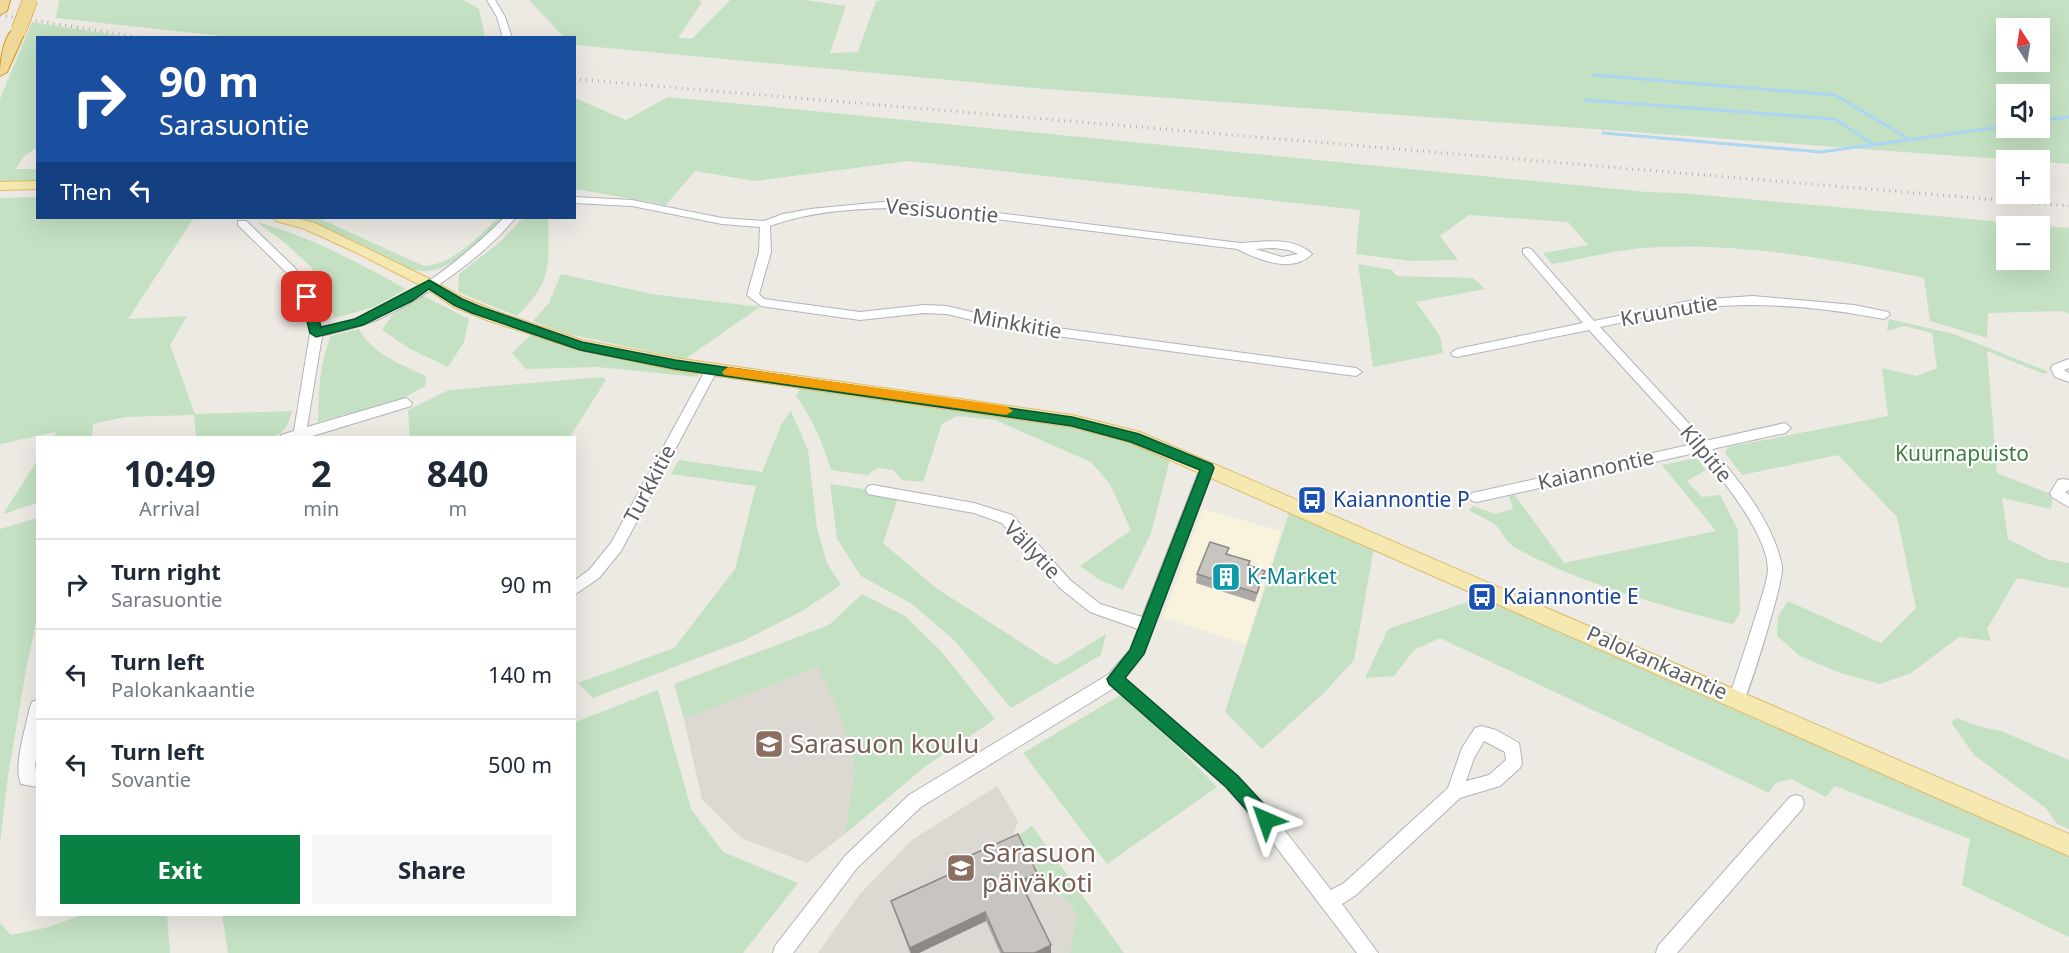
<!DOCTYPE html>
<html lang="en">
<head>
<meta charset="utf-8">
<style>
  :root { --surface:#fff; --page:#f6f6f7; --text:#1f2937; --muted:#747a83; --line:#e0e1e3; --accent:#0b8043 }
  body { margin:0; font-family:"Noto Sans",sans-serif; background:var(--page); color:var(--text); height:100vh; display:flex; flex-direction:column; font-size:22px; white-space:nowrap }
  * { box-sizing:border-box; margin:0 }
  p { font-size:20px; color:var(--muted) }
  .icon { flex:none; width:33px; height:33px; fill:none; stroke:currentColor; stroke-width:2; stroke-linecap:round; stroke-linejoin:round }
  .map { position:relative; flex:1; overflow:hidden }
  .sheet { position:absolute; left:36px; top:436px; width:540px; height:480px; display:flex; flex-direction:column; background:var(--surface); border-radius:0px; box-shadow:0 6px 24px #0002 }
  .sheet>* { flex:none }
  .banner { position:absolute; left:36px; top:36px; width:540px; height:183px; border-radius:0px; box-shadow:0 6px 24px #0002; background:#1a4fa0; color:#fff; overflow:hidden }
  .needle { width:39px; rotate:348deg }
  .tools { position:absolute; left:1996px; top:18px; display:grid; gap:12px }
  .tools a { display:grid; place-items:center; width:54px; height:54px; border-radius:0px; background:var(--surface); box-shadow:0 6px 24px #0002; font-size:30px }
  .pin { position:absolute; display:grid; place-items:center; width:51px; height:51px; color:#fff; margin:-26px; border-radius:12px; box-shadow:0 3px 9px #0006 }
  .me { position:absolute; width:66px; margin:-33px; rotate:317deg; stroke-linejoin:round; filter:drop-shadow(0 0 4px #0008) }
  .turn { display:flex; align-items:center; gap:21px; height:126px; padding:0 24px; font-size:27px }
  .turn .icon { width:78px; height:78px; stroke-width:2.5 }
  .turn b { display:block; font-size:42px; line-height:51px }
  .then { display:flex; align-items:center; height:57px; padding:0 24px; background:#0003; gap:12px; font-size:22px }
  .eta { display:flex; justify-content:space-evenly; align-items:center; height:102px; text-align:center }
  .eta b { font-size:36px; font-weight:700; line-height:42px }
  .button { display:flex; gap:12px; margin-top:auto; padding:12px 24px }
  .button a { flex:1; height:69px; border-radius:0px; background:var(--accent); color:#fff; font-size:24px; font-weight:700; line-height:69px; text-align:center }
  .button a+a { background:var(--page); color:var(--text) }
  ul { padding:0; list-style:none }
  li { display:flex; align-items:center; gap:18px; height:90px; padding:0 24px; border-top:2px solid var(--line) }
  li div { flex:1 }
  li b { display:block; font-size:22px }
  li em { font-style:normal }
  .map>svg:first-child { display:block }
  .commercial { fill:#f9f2dc }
  .education { fill:#dcd9d2 }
  .green { fill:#c4e1c3; fill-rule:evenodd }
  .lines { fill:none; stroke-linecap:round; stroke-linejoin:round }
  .stream { stroke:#acd6f4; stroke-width:3 }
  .minor-casing { stroke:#b1b4b7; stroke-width:2 }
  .major-casing { stroke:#e0bc6a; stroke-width:2 }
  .highway-casing { stroke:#d5971c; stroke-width:2 }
  .minor { fill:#fff; fill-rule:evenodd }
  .major { fill:#f5e8b1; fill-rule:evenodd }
  .highway { fill:#f0d898; fill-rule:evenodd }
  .rail { stroke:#b2b3b3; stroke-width:3; stroke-dasharray:1 5; stroke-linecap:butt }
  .highway-bridge-casing { stroke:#d5971c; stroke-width:16; stroke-linecap:butt }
  .highway-bridge { stroke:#f0d898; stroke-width:15 }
  .wall { fill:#aca9a6 }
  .shaded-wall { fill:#8c8a87 }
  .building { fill:#c8c5c1; stroke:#8c8a87; stroke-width:1.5 }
  .route { fill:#0b8043; stroke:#07532c; stroke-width:1.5 }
  .slow { fill:#f59e0b }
  .labels { text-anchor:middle; stroke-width:4.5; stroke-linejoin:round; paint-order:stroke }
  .street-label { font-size:21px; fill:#5c5f63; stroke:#fff }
  .park-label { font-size:21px; fill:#3f7e41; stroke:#fff }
  .transit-label { font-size:21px; fill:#164399; stroke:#fff; text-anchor:start }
  .culture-label { font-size:21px; fill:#0d838f; stroke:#fff; text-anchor:start }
  .near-education-label { font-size:26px; fill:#785e54; stroke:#fff; text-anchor:start }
</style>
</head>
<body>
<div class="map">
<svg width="2069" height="953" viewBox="0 0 2069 953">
  <rect width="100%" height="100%" fill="#edeae4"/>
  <path class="commercial" d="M1203,509L1281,531L1246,644L1163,618Z"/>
  <path class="education" d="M818,667L839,712L855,769L845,834L807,863L741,838L702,800L684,719Z
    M997,786L1018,821L1012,840L1077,913L1070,953H818L859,895L912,840Z"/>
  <path class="green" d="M59,0H463L479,9L485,37L239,38L56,18Z
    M529,0H699L702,2L678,38L692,39L730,0H806L846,6L830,53L858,52L876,1L882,0H2069V164L1033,88L575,45L574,38L564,37ZM2007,28H2040V62H2007ZM2007,94H2040V128H2007Z
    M32,22L128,37L38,38L37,147L23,157L16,169H37V181L0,182V99Z
    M668,97L1647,192L1680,193L2069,228V314L2061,311L1988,313L1987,338L1930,321L1924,278C1832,259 1737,241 1642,248C1612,251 1582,259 1552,264L1543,253L1588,245L1568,222L1469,215L1440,236L1458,260L1410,261L1356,254L1360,210L909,161L755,181L695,171L666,205L575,189V98L626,120ZM2040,226V260H2007V226Z
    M37,197L38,218H194L128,319L187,316L170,345L195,414L292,411C290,420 286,431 277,435C258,443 218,438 196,438L194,415L125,417L93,424L92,438H53L56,432L0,444V198Z
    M294,218H318L424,266C452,265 479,236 498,218H504C487,237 453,270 426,271C404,272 382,254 363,245C341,234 318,225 294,218Z
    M523,218H548C549,264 553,281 517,316L458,292L459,274L501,241Z
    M257,222C313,238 355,261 406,289L374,307L335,318L311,267L285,243Z
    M1358,264L1392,270L1397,276L1473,278L1485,289L1416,302L1440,336L1443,353L1373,367Z
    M561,274L652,294L760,307L685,359L564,333L533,321L549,303Z
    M422,295L469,319L464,342L448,367L410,349L382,330L393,314Z
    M1889,319L1954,334L2049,372L2044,374L1987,351L1997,473L2053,495L2051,509L2002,498L2008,539L2047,559L2069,563V588L2017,578L1987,629L1991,641L1959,637L1911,673L1880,684L1840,673L1800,656L1777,636L1778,616L1788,601L1881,643L1916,608L1897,517L1838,455L1742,475L1725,453L1728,447L1888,416L1882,368L1916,376L1937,368L1932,333L1904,326L1887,331Z
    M359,329C374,355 400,364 426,376L425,386L400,400L318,422C319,392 319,363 331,336Z
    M533,333L697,372L698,377L597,367L526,369L512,353Z
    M602,377L606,380L569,438H410L408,410L449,390Z
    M801,386L1073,424L1134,440L1171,456L1151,533L1123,590L1098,579L1080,566L1131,530L1110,484L1091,462L995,420L957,416L942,424L923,482L902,480L893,470L878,468L867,475L831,470C823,444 813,419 796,396Z
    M791,411L808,450L817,528L827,563L841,585L802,611L745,640L593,698L578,683L674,648L735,569L756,486L671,474L679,460L762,472L782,423Z
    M1696,458L1706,470L1687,481L1702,497L1720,495L1738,530L1740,613L1733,624C1665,607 1575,582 1514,547C1505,541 1501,529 1493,523C1485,518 1476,515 1469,510L1473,506L1495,514L1513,509L1509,496L1515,495L1564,563L1716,531L1662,465Z
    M37,461V503L3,514Z
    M830,484L891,493L897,501L883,543L936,588L1056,665L1106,634L1101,655L1011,708L956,642L912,604L861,576L837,539Z
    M1291,507L1375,542L1354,660L1324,693L1262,749L1225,712Z
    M37,518V618L26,670L8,776L0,844V529Z
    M862,594L905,616L941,651L995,719L922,769L845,834L855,769L839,712L818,667L684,719L674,684L829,625Z
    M1482,597L2069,854V937L1962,885L1970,839L1835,786L1826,797L1791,779L1775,783L1769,793L1440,638L1414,650L1394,676L1365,678L1388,629Z
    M658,690L691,809L723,852L798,883L743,953H228L222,915H574L575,722Z
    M1124,693L1217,787L1107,864L1023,753Z
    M1957,718L1981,727L2001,731L2069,760V829L2056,823L2047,809L1974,755L1951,722Z
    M1032,826L1124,953H1070L1077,913L1012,840Z
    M82,915H167L170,953H0V923L11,935L49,927Z"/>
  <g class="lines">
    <path class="stream" d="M1593,75L1835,95L1909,139
      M1585,100L1835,119L1873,144
      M2040,121L2069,117
      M1603,133L1821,152L2007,126"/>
    <g class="minor-casing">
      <path id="minor" d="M487,0H495L505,17L512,38H503L497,17Z
        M574,197L632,200L722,218L764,221L783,214L810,209L883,202H908L1240,243C1263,242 1294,236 1312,254C1292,274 1259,260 1237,249L908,208C863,208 813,210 770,226L771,252L759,294L764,299L860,312L924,305L947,306L1013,322L1356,368L1362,372L1356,376L1013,330L947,314L924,313L860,320L761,306L747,295L759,252L760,227L722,224L632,206L574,203ZM1274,248L1289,250L1298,254L1282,257L1255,249Z
        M504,218H515C486,255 422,300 379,319C360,327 341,331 322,336L307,427L406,398L412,403L411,406L306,438H279L281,435L294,431L310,333L301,297L287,273L238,225V221H246L295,268L313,297L321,328C331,325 342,324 352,320C409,302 462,259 504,218Z
        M1527,248L1531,249L1594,321L1694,300L1753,296L1854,305L1888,312L1890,315L1884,319C1823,307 1758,301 1696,308C1664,311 1632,321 1600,327L1705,441L1785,423L1791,428L1785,433L1712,449C1739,480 1775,525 1782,567C1784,581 1751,686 1743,703L1737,705L1731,703L1729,698C1739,667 1749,637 1759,606C1762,595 1767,582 1768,570C1768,535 1722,478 1699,452L1477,502L1472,501L1470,497L1472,493L1477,492L1693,444L1589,330L1457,357L1453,356L1451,353L1457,349L1583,323L1523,253V249Z
        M2069,359V368L2064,370L2069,373V382L2055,377L2051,368L2053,365Z
        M712,365L718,369L621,551L599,578L574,595V581L589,570L611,543L706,369Z
        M1207,463L1214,468L1144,654L1125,678L1238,777L1272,814L1331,890L1344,883L1448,788L1462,748L1475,728L1481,726L1496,730L1519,743L1522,763L1520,768L1500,786L1460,798L1356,895L1342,904L1378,953H1357L1260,826L1226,787L1114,688L921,807L857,868L793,953H773L775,946L845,856L909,795L1109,674L1130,650L1138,629L1090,612L1060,588L1002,523L974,513L873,495L868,494L866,490L868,486L873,485L974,503L1012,515L1070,580L1100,604L1142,617L1200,468ZM1484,741L1505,752L1506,760L1489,775L1466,781L1474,758Z
        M2063,479L2069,480V490L2065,492L2069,495V507L2052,497L2050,493L2058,480Z
        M38,700V752L35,764L38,787L21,784C13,766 26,727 30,707L32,702Z
        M1796,795L1802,797L1804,803L1802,809L1677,953H1656L1658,946L1790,797Z"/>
    </g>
    <g class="major-casing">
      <path id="major" d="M38,181V189L0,190V182Z
        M274,218H296L315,223L434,281L464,298L501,313L582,340L675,358L1072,415L1140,432L2069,834V856L1129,442L1072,427L675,370L580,350L489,321L452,306L424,287L353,251L305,229L276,221Z"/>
    </g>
    <g class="highway-casing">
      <path id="highway" d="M0,0H10L7,11L0,15Z
        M19,26L26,30L7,72L0,76C0,63 3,30 19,26Z"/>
    </g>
    <use href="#minor" class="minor"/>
    <use href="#major" class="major"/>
    <use href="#highway" class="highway"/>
    <path class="rail" d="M0,15L144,38
      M574,79L2069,206"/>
    <g class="highway-bridge-casing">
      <path id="highway-bridge" d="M19,30L30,0"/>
    </g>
    <use href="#highway-bridge" class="highway-bridge"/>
  </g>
  <path class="wall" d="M1229,548L1227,554L1250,561L1249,566L1265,571L1255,602L1196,583L1197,574Z
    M967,857L1037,873V882L1024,889L1051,945V953H1000L986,921L919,953H910L894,910L891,901L968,866Z"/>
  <path class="shaded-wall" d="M1037,873V882L1021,890L1020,881Z
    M985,912L986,921L919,953H911L910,948Z
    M1051,945V953H1035Z"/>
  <path class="building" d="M1210,542L1229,548L1226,554L1250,561L1248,565L1265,571L1257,593L1197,574Z
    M1018,834L1037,873L1020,881L1051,945L1035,953H1003L985,912L910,948L891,901L970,865L967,857Z"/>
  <path class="route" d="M429,280L462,299L481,307L582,342L675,360L1072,417L1139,434L1212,464L1214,468L1144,654L1125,678L1238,776L1273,814L1275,820L1273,825L1266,828L1260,825L1226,787L1109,684L1107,679L1130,650L1200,470L1131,442L1072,426L675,369L580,350L472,313L454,305L429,289L412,301L363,325L316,337L310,333L301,297L303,295L307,293L313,297L321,327L355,319Z"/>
  <path class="slow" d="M728,367L1006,406L1013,411L1006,415L724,375L722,372Z"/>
  <defs>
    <g id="bus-square" transform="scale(1.5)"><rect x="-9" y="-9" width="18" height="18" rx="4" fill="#1a4fb4" stroke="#fff"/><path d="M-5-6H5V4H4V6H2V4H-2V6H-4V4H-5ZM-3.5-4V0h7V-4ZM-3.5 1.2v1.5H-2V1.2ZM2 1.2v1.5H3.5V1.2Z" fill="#fff"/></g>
    <g id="building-square" transform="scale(1.5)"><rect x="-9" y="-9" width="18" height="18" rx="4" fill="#0f9aa8" stroke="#fff"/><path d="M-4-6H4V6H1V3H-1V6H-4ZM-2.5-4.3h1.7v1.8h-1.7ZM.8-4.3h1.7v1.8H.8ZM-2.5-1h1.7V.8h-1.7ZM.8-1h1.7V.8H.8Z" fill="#fff"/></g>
    <g id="school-square" transform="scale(1.5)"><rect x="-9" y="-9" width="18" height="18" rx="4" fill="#8d6e63" stroke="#fff"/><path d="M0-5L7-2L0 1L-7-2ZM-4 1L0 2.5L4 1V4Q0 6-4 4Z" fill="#fff"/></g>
  </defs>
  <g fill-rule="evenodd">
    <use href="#bus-square" x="1312" y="500"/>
    <use href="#building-square" x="1226" y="577"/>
    <use href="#bus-square" x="1482" y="597"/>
    <use href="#school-square" x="769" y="744"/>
    <use href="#school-square" x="961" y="868"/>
  </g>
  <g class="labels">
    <g class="street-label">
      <text transform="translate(942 211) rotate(5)" y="7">Vesisuontie</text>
      <text transform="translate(1669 311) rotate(-10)" y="7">Kruunutie</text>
      <text transform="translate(1017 324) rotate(10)" y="7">Minkkitie</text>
      <text transform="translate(1706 454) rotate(50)" y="7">Kilpitie</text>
      <text transform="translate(1596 470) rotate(-13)" y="7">Kaiannontie</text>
      <text transform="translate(650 484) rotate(-62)" y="7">Turkkitie</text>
      <text transform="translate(1032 550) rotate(46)" y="7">Vällytie</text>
      <text transform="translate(1657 663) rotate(24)" y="7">Palokankaantie</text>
    </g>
    <g class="park-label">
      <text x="1962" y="461">Kuurnapuisto</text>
    </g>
    <g class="transit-label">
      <text x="1333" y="507">Kaiannontie P</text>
      <text x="1503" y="604">Kaiannontie E</text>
    </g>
    <g class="culture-label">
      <text x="1247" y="584">K-Market</text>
    </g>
    <g class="near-education-label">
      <text x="790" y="753">Sarasuon koulu</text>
      <text x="982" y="862">Sarasuon<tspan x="982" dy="30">päiväkoti</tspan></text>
    </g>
  </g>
</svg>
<div class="tools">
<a><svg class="needle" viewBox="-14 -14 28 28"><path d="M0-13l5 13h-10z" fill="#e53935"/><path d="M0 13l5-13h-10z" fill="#747a83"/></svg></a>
<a><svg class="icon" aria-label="sound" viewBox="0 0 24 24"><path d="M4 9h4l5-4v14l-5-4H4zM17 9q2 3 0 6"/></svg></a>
<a>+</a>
<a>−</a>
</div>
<div class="pin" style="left:307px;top:297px;background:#d93025"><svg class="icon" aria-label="arrive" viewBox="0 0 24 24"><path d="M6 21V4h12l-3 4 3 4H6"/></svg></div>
<svg class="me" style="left:1266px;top:820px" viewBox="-20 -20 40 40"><path d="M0-17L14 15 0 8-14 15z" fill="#0b8043" stroke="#fff" stroke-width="4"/></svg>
<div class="banner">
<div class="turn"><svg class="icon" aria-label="right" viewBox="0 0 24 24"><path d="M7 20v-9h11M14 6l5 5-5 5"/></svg><div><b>90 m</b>Sarasuontie</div></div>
<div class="then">Then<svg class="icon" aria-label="left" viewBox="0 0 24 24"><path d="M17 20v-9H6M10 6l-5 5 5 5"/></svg></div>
</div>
<section class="sheet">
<div class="eta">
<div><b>10:49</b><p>Arrival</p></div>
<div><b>2</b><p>min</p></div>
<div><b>840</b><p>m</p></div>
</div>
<ul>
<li><svg class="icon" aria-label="right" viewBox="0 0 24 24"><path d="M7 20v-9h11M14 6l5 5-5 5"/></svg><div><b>Turn right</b><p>Sarasuontie</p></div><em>90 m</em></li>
<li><svg class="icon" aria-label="left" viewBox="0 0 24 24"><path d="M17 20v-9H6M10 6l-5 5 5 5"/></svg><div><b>Turn left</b><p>Palokankaantie</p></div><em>140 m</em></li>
<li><svg class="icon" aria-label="left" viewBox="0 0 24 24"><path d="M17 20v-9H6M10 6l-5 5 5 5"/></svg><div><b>Turn left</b><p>Sovantie</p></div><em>500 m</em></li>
</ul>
<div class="button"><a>Exit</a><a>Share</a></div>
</section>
</div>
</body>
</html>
